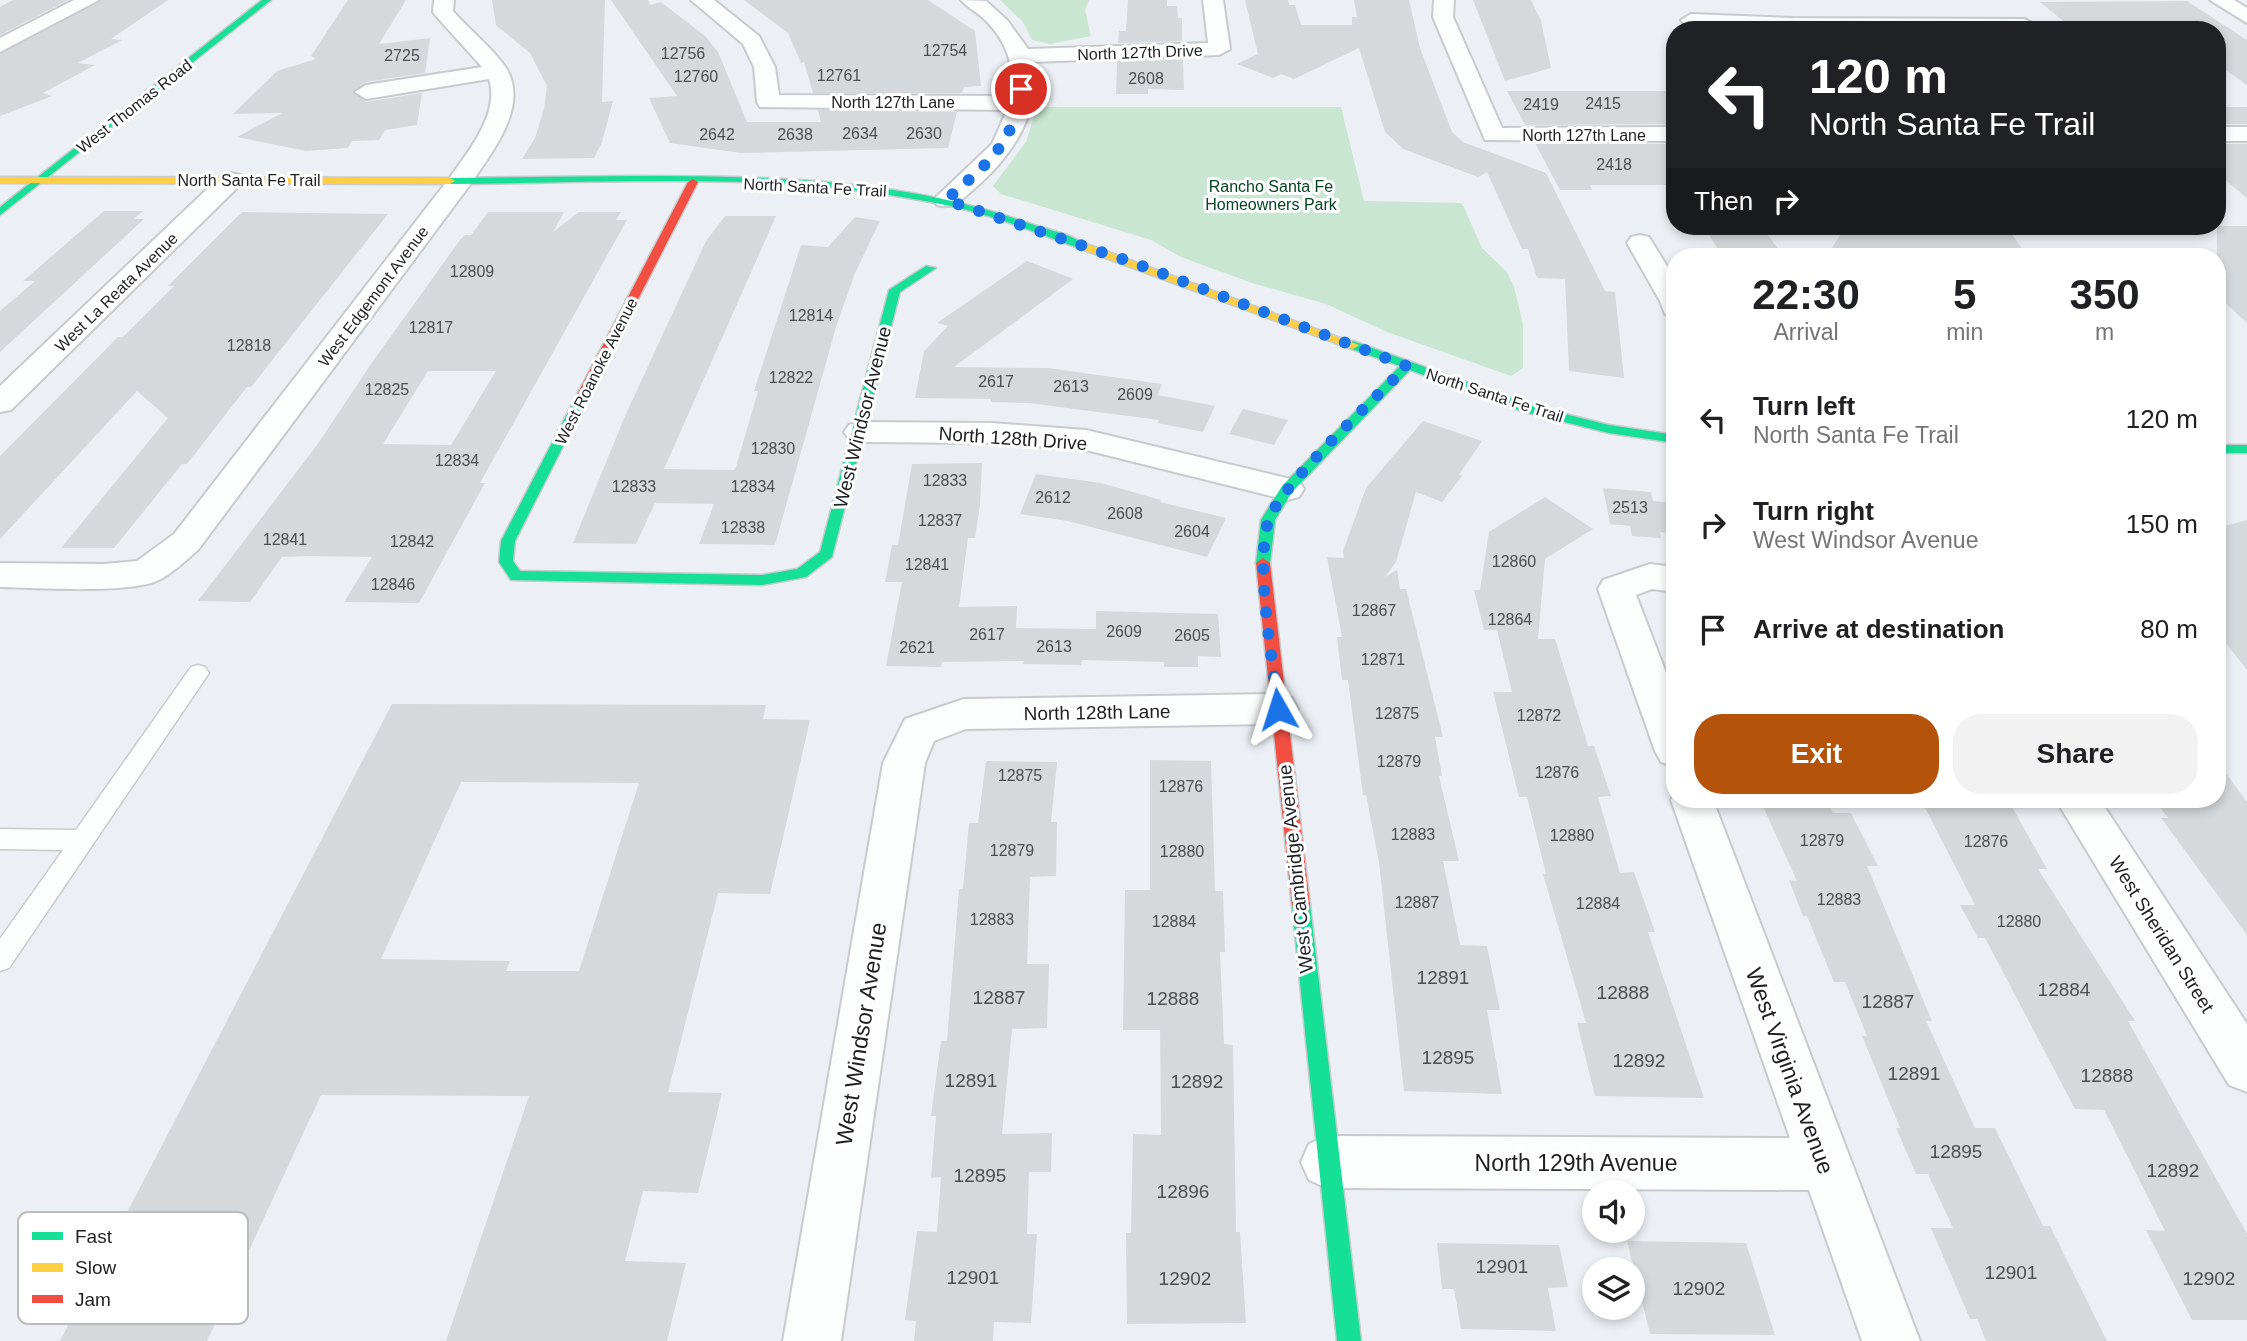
<!DOCTYPE html>
<html lang="en">
<head>
<meta charset="utf-8">
<style>
  :root { --surface:#fff; --page:#f2f2f2; --text:#202124; --muted:#757577; --accent:#b45309 }
  body { margin:0; font-family:Helvetica,sans-serif; background:var(--page); color:var(--text); height:100vh; display:flex; flex-direction:column; font-size:26px; white-space:nowrap }
  * { box-sizing:border-box; margin:0 }
  p { font-size:23px; color:var(--muted) }
  .icon { flex:none; width:38px; height:38px; fill:none; stroke:currentColor; stroke-width:2; stroke-linecap:round; stroke-linejoin:round }
  .map { position:relative; flex:1; overflow:hidden }
  .drawer { position:absolute; left:1666px; top:248px; width:560px; height:560px; display:flex; flex-direction:column; background:var(--surface); border-radius:28px; box-shadow:0 4px 10px #0003 }
  .drawer>* { flex:none }
  .guide { position:absolute; left:1666px; top:21px; width:560px; height:214px; border-radius:28px; box-shadow:0 4px 10px #0003; background:#202124; color:#fff; overflow:hidden }
  .tools { position:absolute; left:1582px; top:1180px; display:grid; gap:14px }
  .tools a { display:grid; place-items:center; width:63px; height:63px; border-radius:50%; background:var(--surface); box-shadow:0 4px 10px #0003; font-size:35px }
  .pin { position:absolute; display:grid; place-items:center; width:60px; height:60px; color:#fff; margin:-30px; border:4px solid #fff; border-radius:50%; box-shadow:0 2px 7px #0007 }
  .me { position:absolute; width:77px; margin:-38px; rotate:354deg; stroke-linejoin:round; filter:drop-shadow(0 0 5px #0008) }
  .turn { display:flex; align-items:center; gap:24px; height:147px; padding:0 28px; font-size:32px }
  .turn .icon { width:91px; height:91px; stroke-width:2.5 }
  .turn b { display:block; font-size:49px; line-height:60px }
  .then { display:flex; align-items:center; height:66px; padding:0 28px; background:#0003; gap:14px; font-size:26px }
  .eta { display:flex; justify-content:space-evenly; align-items:center; height:119px; text-align:center }
  .eta b { font-size:42px; font-weight:700; line-height:49px }
  .cta { display:flex; gap:14px; margin-top:auto; padding:14px 28px }
  .cta a { flex:1; height:80px; border-radius:28px; background:var(--accent); color:#fff; font-size:28px; font-weight:700; line-height:80px; text-align:center }
  .cta a+a { background:var(--page); color:var(--text) }
  ul { padding:0; list-style:none }
  li { display:flex; align-items:center; gap:21px; height:105px; padding:0 28px }
  li div { flex:1 }
  li b { display:block; font-size:26px }
  li em { font-style:normal }
  .map>svg:first-child { display:block }
  .green { fill:#c8e6d2 }
  .building { fill:#d5d9dc; fill-rule:evenodd }
  .lines { fill:none; stroke-linecap:round; stroke-linejoin:round }
  .lane-casing { stroke:#c8cbce; stroke-width:3 }
  .street-casing { stroke:#c8cbce; stroke-width:4 }
  .fast-casing { stroke:#c8cbce; stroke-width:3 }
  .slow-casing { stroke:#c8cbce; stroke-width:3 }
  .jam-casing { stroke:#c8cbce; stroke-width:3 }
  .lane { fill:#fcfdfd; fill-rule:evenodd }
  .street { fill:#fcfdfd; fill-rule:evenodd }
  .fast { fill:#16e098; fill-rule:evenodd }
  .slow { fill:#ffcf43; fill-rule:evenodd }
  .jam { fill:#f24e42; fill-rule:evenodd }
  .route { stroke:#1a73e8; stroke-width:12; stroke-dasharray:0 21.6 }
  .labels { text-anchor:middle; stroke-width:6; stroke-linejoin:round; paint-order:stroke }
  .number-label { font-size:16px; fill:#4c4e52 }
  .far-street-label { font-size:16px; fill:#1e2024; stroke:#fff }
  .far-park-label { font-size:16px; fill:#054520; stroke:#fff }
  .street-label { font-size:19px; fill:#1e2024; stroke:#fff }
  .near-number-label { font-size:19px; fill:#4c4e52 }
  .near-street-label { font-size:23px; fill:#1e2024; stroke:#fff }
  .key { fill:#fff; stroke:#bcbcbd; stroke-width:2 }
  .key-label { font-size:19px; fill:#1e2024 }
</style>
</head>
<body>
<div class="map">
<svg width="2247" height="1341" viewBox="0 0 2247 1341">
  <rect width="100%" height="100%" fill="#ecf0f4"/>
  <path class="green" d="M1000,0H1089L1085,10L1091,36L1050,44L1032,40L1023,22Z
    M1037,107H1341L1364,201L1462,203L1482,248L1507,272L1514,287L1523,324V368L1511,376L1387,332L1326,304L1252,283L1181,257L1151,240L1001,194L993,186L1026,142Z"/>
  <path class="building" d="M13,0H68L0,35V7Z
    M101,0H168L111,39L122,40L78,63L95,65L43,93L52,96L0,116V54Z
    M348,0H406L379,44L430,38L425,73L366,82L353,91L366,102L422,93L417,125L385,130L379,140L352,141L348,148L306,151L237,137L282,113L233,114L277,71L316,59L311,56Z
    M492,0H605L602,102L613,101L602,142L594,158L522,159L535,138L544,109L547,86L530,53L496,25Z
    M611,0H648L650,5L661,2L705,36L718,52L747,122H821L818,110L957,112L948,148L741,153L670,143L649,98L677,96Z
    M744,0H928L975,31L981,86L964,87L962,93H813L804,62L801,63L788,33Z
    M1128,0H1167V6H1177L1178,18H1182V41L1118,43L1119,31H1126Z
    M1245,0H1288L1289,5H1295L1301,25H1352V17H1357L1354,0H1409L1420,48L1452,132L1463,142L1546,173L1605,291L1615,292L1624,378L1569,371L1565,279L1537,278L1528,249H1522L1487,172L1478,177L1403,149L1385,132L1359,48L1294,79L1281,74L1273,78L1237,64L1258,54Z
    M1473,0H1531L1541,21L1551,68L1505,81Z
    M2187,1L2247,40V85L2217,64V30H2074L2040,2Z
    M1183,59L1184,90L1148,89V94H1116L1117,61Z
    M1507,91H1675V124L1525,125Z
    M2217,107H2247V124H2217Z
    M1535,143L1675,144V185H1590L1592,190H1560Z
    M2217,144H2247V198L2217,173Z
    M104,211H143L134,219H144L0,352V311L35,281H23Z
    M242,212L388,214L251,387H247L187,464H182L114,548H61L168,418L137,391L0,539V456L118,337H123L174,286H168Z
    M488,212H564L553,232L579,212H621L616,220H627L480,483H485L419,603L344,602L372,557L310,556L282,557L250,602L198,601L317,445L373,361L460,240L465,235H471ZM428,371H496L451,445L383,444Z
    M725,216H776L664,469L735,470L758,391H754L801,245L828,247L855,217L880,221L855,273L836,327L775,545L699,544L714,504L655,503L636,544L573,543L625,416L706,241Z
    M1851,226H2006L2028,257H1826L1844,229Z
    M2217,226H2247V323L2217,295Z
    M1706,230H1764L1784,257H1723Z
    M1027,261L1073,279L954,367L1048,368L1162,384L1158,395L1215,406L1203,432L1157,423L1159,420L1029,403L991,402V399L915,398L924,351L948,326L937,323Z
    M1243,409L1288,420L1274,445L1229,434Z
    M1423,421L1482,441L1459,475L1462,476L1442,502L1416,492L1396,562L1385,577L1397,570L1400,589H1406L1443,737H1435L1442,776H1439L1459,861H1443L1460,945L1487,946L1500,1010H1487L1502,1094L1404,1091L1379,862L1366,795H1363L1348,680H1342L1337,637H1342L1327,557L1344,558L1343,551L1366,488Z
    M982,463L980,505L975,538H968L959,607L1017,606L1016,628L1096,629V611L1218,614L1221,657L1198,656V667H1164V662L1082,660L1081,665L1023,664L1024,661L942,662L941,667L886,666L902,582H885L892,545H898L912,464Z
    M1036,474L1101,483L1161,500L1160,502L1226,518L1207,557L1068,521L1020,514Z
    M1603,488L1651,492L1653,501L1675,503V534L1660,532L1661,538L1632,536L1630,526L1610,524Z
    M1545,497L1593,529L1545,559L1538,639H1555L1588,746H1594L1611,796L1598,797L1620,873L1634,872L1655,932H1648L1704,1098L1595,1096L1577,1023H1586L1543,874H1546L1527,797H1519L1493,692H1512L1497,630H1484L1474,590H1480L1489,532Z
    M2247,520V670L2225,642L2217,641V528Z
    M392,704L766,705L763,719L810,720L770,894L718,893L668,1092L722,1093L698,1193L643,1191L625,1261L686,1263L667,1341H446L529,1096L321,1095L207,1341H60ZM461,782L639,783L579,971H506L510,961L381,959Z
    M1150,760L1211,761L1215,891H1223L1225,952H1220L1224,1044L1233,1045L1236,1232H1240L1246,1323L1127,1324L1126,1233H1131L1133,1134L1161,1135L1160,1030H1123L1125,890H1150Z
    M986,761L1057,762L1051,822H1057L1056,876L1030,877L1027,964H1049L1047,1028L1012,1029L1002,1134L1052,1133L1051,1172H1029L1027,1234H1037L1031,1323L994,1322L993,1341H914L916,1321L905,1320L917,1231L937,1232L941,1177L931,1178L936,1116H931L941,1041H947L959,889H963L969,823H978Z
    M2217,761L2247,802V935L2161,818H2168L2155,800H2217Z
    M1760,800H1827L1833,813H1851L1878,866H1867L1932,1021H1926L1975,1128H1995L2043,1226H2050L2107,1341H1986L1977,1319H1970L1931,1228H1953L1928,1174H1916L1896,1128H1900L1862,1036H1867L1845,982H1834L1807,916H1803L1789,880L1797,881Z
    M1921,800H2008L2047,869H2038L2135,1021H2128L2247,1234V1320H2192L2146,1230L2165,1231L2104,1110L2075,1109L1985,938H1978L1960,905H1975Z
    M1627,1241L1746,1243L1775,1335L1650,1334Z
    M1437,1243L1559,1245L1568,1287L1548,1288L1556,1331L1461,1329L1454,1289H1442Z"/>
  <g class="lines">
    <g class="lane-casing">
      <path id="lane" d="M198,665L205,667L209,673L205,679L9,968L0,971V939L63,850L0,849V829L76,830L191,667Z"/>
    </g>
    <g class="street-casing">
      <path id="street" d="M74,0H99L0,52V38Z
        M434,0H454L453,11C469,30 492,47 506,68C530,106 491,154 469,186L198,550C186,560 173,573 159,580C132,594 34,588 0,587V563L104,564L137,561L174,534L451,176C469,150 500,113 489,79L366,99L355,92L366,85L482,67L436,16L433,12Z
        M691,0H714L759,36L775,67L779,95L1010,96C1016,65 1006,39 982,17C975,11 967,7 961,0L986,1L1007,20L1028,49L1208,43L1203,0H1223L1230,49L1219,55L1032,62C1043,113 1010,158 974,189C962,199 954,210 937,205L933,200L992,144L1007,110L760,107L757,102L754,67L743,44Z
        M1434,0H1454L1453,17L1502,128L1675,127V141L1485,140L1433,17Z
        M2210,0H2234L2247,8V23Z
        M1691,14L1793,18L2025,19L2035,25L2030,30H1784L1684,24L1681,20Z
        M2217,127H2247V141H2217Z
        M231,173L240,175L243,180L240,185L11,410L0,412V386L222,175Z
        M1640,235L1649,237L1675,279V316L1665,314L1660,301L1627,243L1631,237Z
        M860,422L992,423L1086,430L1299,481L1304,489L1299,497L1287,500L1086,450L992,443L860,442L849,439L844,432L849,425Z
        M1650,564L1675,567V592L1652,589L1636,595L1675,696V767L1661,762L1655,751L1598,589L1603,580Z
        M1278,694L1292,698L1298,709L1292,720L1278,724L966,729L934,741L925,763L841,1341H783L883,763L905,719L964,699Z
        M1675,792V800H1713L1920,1341H1862L1809,1190L1327,1188L1309,1180L1301,1162L1309,1144L1327,1136L1790,1138L1671,800Z
        M2056,800H2100L2247,1024V1092L2229,1085Z"/>
    </g>
    <g class="fast-casing">
      <path id="fast" d="M262,0H271L0,215V207Z
        M631,176C766,176 903,178 1031,224C1048,230 1072,234 1085,245L1076,247C1034,232 993,215 950,206C787,170 615,183 450,184L445,181L450,178Z
        M926,266L936,268L900,292L832,557L806,577L762,585L511,580L499,562L501,541L578,393L584,389L590,393L515,541L513,561L520,571L762,575L797,569L820,552L889,290Z
        M1353,341L1533,406L1609,425L1675,435V443L1609,433L1524,412L1410,370L1292,492L1275,520L1270,563L1263,568L1258,567L1256,563L1261,520L1282,486L1400,366L1349,348L1347,345Z
        M2217,445H2247V453H2217Z
        M1301,897L1308,899L1310,905L1361,1341H1337L1292,905L1294,899Z"/>
    </g>
    <g class="slow-casing">
      <path id="slow" d="M0,177L450,178L455,181L450,184L0,183Z
        M1076,243H1084L1359,345L1353,349L1349,348L1076,247Z"/>
    </g>
    <g class="jam-casing">
      <path id="jam" d="M693,179L698,182L590,393L588,396H580L578,393L688,182Z
        M1263,558L1270,563L1310,905L1308,911L1301,913L1294,911L1292,905L1256,563Z"/>
    </g>
    <use href="#lane" class="lane"/>
    <use href="#street" class="street"/>
    <use href="#fast" class="fast"/>
    <use href="#slow" class="slow"/>
    <use href="#jam" class="jam"/>
  </g>
  <g class="lines">
    <path class="route" d="M1021,89C1013,147 987,163 946,200L1137,264L1407,366C1377,397 1278,487 1268,522C1255,568 1273,659 1278,709"/>
  </g>
  <g class="labels">
    <g class="number-label">
      <text x="945" y="56">12754</text>
      <text x="683" y="59">12756</text>
      <text x="402" y="61">2725</text>
      <text x="839" y="81">12761</text>
      <text x="696" y="82">12760</text>
      <text x="1146" y="84">2608</text>
      <text x="1603" y="109">2415</text>
      <text x="1541" y="110">2419</text>
      <text x="860" y="139">2634</text>
      <text x="924" y="139">2630</text>
      <text x="717" y="140">2642</text>
      <text x="795" y="140">2638</text>
      <text x="1614" y="170">2418</text>
      <text x="472" y="277">12809</text>
      <text x="811" y="321">12814</text>
      <text x="431" y="333">12817</text>
      <text x="249" y="351">12818</text>
      <text x="791" y="383">12822</text>
      <text x="996" y="387">2617</text>
      <text x="1071" y="392">2613</text>
      <text x="387" y="395">12825</text>
      <text x="1135" y="400">2609</text>
      <text x="773" y="454">12830</text>
      <text x="457" y="466">12834</text>
      <text x="945" y="486">12833</text>
      <text x="634" y="492">12833</text>
      <text x="753" y="492">12834</text>
      <text x="1053" y="503">2612</text>
      <text x="1630" y="513">2513</text>
      <text x="1125" y="519">2608</text>
      <text x="940" y="526">12837</text>
      <text x="743" y="533">12838</text>
      <text x="1192" y="537">2604</text>
      <text x="285" y="545">12841</text>
      <text x="412" y="547">12842</text>
      <text x="1514" y="567">12860</text>
      <text x="927" y="570">12841</text>
      <text x="393" y="590">12846</text>
      <text x="1374" y="616">12867</text>
      <text x="1510" y="625">12864</text>
      <text x="1124" y="637">2609</text>
      <text x="987" y="640">2617</text>
      <text x="1192" y="641">2605</text>
      <text x="1054" y="652">2613</text>
      <text x="917" y="653">2621</text>
      <text x="1383" y="665">12871</text>
      <text x="1397" y="719">12875</text>
      <text x="1539" y="721">12872</text>
      <text x="1399" y="767">12879</text>
      <text x="1557" y="778">12876</text>
      <text x="1020" y="781">12875</text>
      <text x="1181" y="792">12876</text>
      <text x="1413" y="840">12883</text>
      <text x="1572" y="841">12880</text>
      <text x="1822" y="846">12879</text>
      <text x="1986" y="847">12876</text>
      <text x="1012" y="856">12879</text>
      <text x="1182" y="857">12880</text>
      <text x="1839" y="905">12883</text>
      <text x="1417" y="908">12887</text>
      <text x="1598" y="909">12884</text>
      <text x="992" y="925">12883</text>
      <text x="1174" y="927">12884</text>
      <text x="2019" y="927">12880</text>
    </g>
    <g class="far-street-label">
      <text transform="translate(1140 52) rotate(-2)" y="6">North 127th Drive</text>
      <text x="893" y="108">North 127th Lane</text>
      <text transform="translate(134 106) rotate(-38)" y="6">West Thomas Road</text>
      <text x="1584" y="141">North 127th Lane</text>
      <text x="249" y="186">North Santa Fe Trail</text>
      <text transform="translate(815 187) rotate(3)" y="6">North Santa Fe Trail</text>
      <text transform="translate(116 292) rotate(-44)" y="6">West La Reata Avenue</text>
      <text transform="translate(373 296) rotate(-53)" y="6">West Edgemont Avenue</text>
      <text transform="translate(596 371) rotate(-63)" y="6">West Roanoke Avenue</text>
      <text transform="translate(1495 395) rotate(18)" y="6">North Santa Fe Trail</text>
    </g>
    <g class="far-park-label">
      <text x="1271" y="192">Rancho Santa Fe<tspan x="1271" dy="18">Homeowners Park</tspan></text>
    </g>
    <g class="street-label">
      <text transform="translate(862 417) rotate(-76)" y="7">West Windsor Avenue</text>
      <text transform="translate(1013 438) rotate(4)" y="7">North 128th Drive</text>
      <text transform="translate(1097 712) rotate(-1)" y="7">North 128th Lane</text>
      <text transform="translate(1295 869) rotate(-96)" y="7">West Cambridge Avenue</text>
      <text transform="translate(2162 934) rotate(58)" y="7">West Sheridan Street</text>
    </g>
    <g class="near-number-label">
      <text x="1443" y="984">12891</text>
      <text x="2064" y="996">12884</text>
      <text x="1623" y="999">12888</text>
      <text x="999" y="1004">12887</text>
      <text x="1173" y="1005">12888</text>
      <text x="1888" y="1008">12887</text>
      <text x="1448" y="1064">12895</text>
      <text x="1639" y="1067">12892</text>
      <text x="1914" y="1080">12891</text>
      <text x="2107" y="1082">12888</text>
      <text x="971" y="1087">12891</text>
      <text x="1197" y="1088">12892</text>
      <text x="1956" y="1158">12895</text>
      <text x="2173" y="1177">12892</text>
      <text x="980" y="1182">12895</text>
      <text x="1183" y="1198">12896</text>
      <text x="1502" y="1273">12901</text>
      <text x="2011" y="1279">12901</text>
      <text x="973" y="1284">12901</text>
      <text x="1185" y="1285">12902</text>
      <text x="2209" y="1285">12902</text>
      <text x="1699" y="1295">12902</text>
    </g>
    <g class="near-street-label">
      <text transform="translate(861 1034) rotate(-81)" y="8">West Windsor Avenue</text>
      <text transform="translate(1790 1071) rotate(70)" y="8">West Virginia Avenue</text>
      <text x="1576" y="1171">North 129th Avenue</text>
    </g>
  </g>
  <rect x="18" y="1212" width="230" height="112" rx="10" class="key"/>
  <rect x="32" y="1232" width="31" height="8" fill="#16e098"/>
  <rect x="32" y="1263" width="31" height="9" fill="#ffcf43"/>
  <rect x="32" y="1295" width="31" height="8" fill="#f24e42"/>
  <g class="key-label">
    <text x="75" y="1243">Fast</text>
    <text x="75" y="1274">Slow</text>
    <text x="75" y="1306">Jam</text>
  </g>
</svg>
<div class="tools">
<a><svg class="icon" aria-label="sound" viewBox="0 0 24 24"><path d="M4 9h4l5-4v14l-5-4H4zM17 9q2 3 0 6"/></svg></a>
<a><svg class="icon" aria-label="layers" viewBox="0 0 24 24"><path d="M12 4l9 5-9 5-9-5zM3 14l9 5 9-5"/></svg></a>
</div>
<div class="pin" style="left:1021px;top:89px;background:#d93025"><svg class="icon" aria-label="arrive" viewBox="0 0 24 24"><path d="M6 21V4h12l-3 4 3 4H6"/></svg></div>
<svg class="me" style="left:1278px;top:709px" viewBox="-20 -20 40 40"><path d="M0-17L14 15 0 8-14 15z" fill="#1a73e8" stroke="#fff" stroke-width="4"/></svg>
<div class="guide">
<div class="turn"><svg class="icon" aria-label="left" viewBox="0 0 24 24"><path d="M17 20v-9H6M10 6l-5 5 5 5"/></svg><div><b>120 m</b>North Santa Fe Trail</div></div>
<div class="then">Then<svg class="icon" aria-label="right" viewBox="0 0 24 24"><path d="M7 20v-9h11M14 6l5 5-5 5"/></svg></div>
</div>
<section class="drawer">
<div class="eta">
<div><b>22:30</b><p>Arrival</p></div>
<div><b>5</b><p>min</p></div>
<div><b>350</b><p>m</p></div>
</div>
<ul>
<li><svg class="icon" aria-label="left" viewBox="0 0 24 24"><path d="M17 20v-9H6M10 6l-5 5 5 5"/></svg><div><b>Turn left</b><p>North Santa Fe Trail</p></div><em>120 m</em></li>
<li><svg class="icon" aria-label="right" viewBox="0 0 24 24"><path d="M7 20v-9h11M14 6l5 5-5 5"/></svg><div><b>Turn right</b><p>West Windsor Avenue</p></div><em>150 m</em></li>
<li><svg class="icon" aria-label="arrive" viewBox="0 0 24 24"><path d="M6 21V4h12l-3 4 3 4H6"/></svg><div><b>Arrive at destination</b></div><em>80 m</em></li>
</ul>
<div class="cta"><a>Exit</a><a>Share</a></div>
</section>
</div>
</body>
</html>
